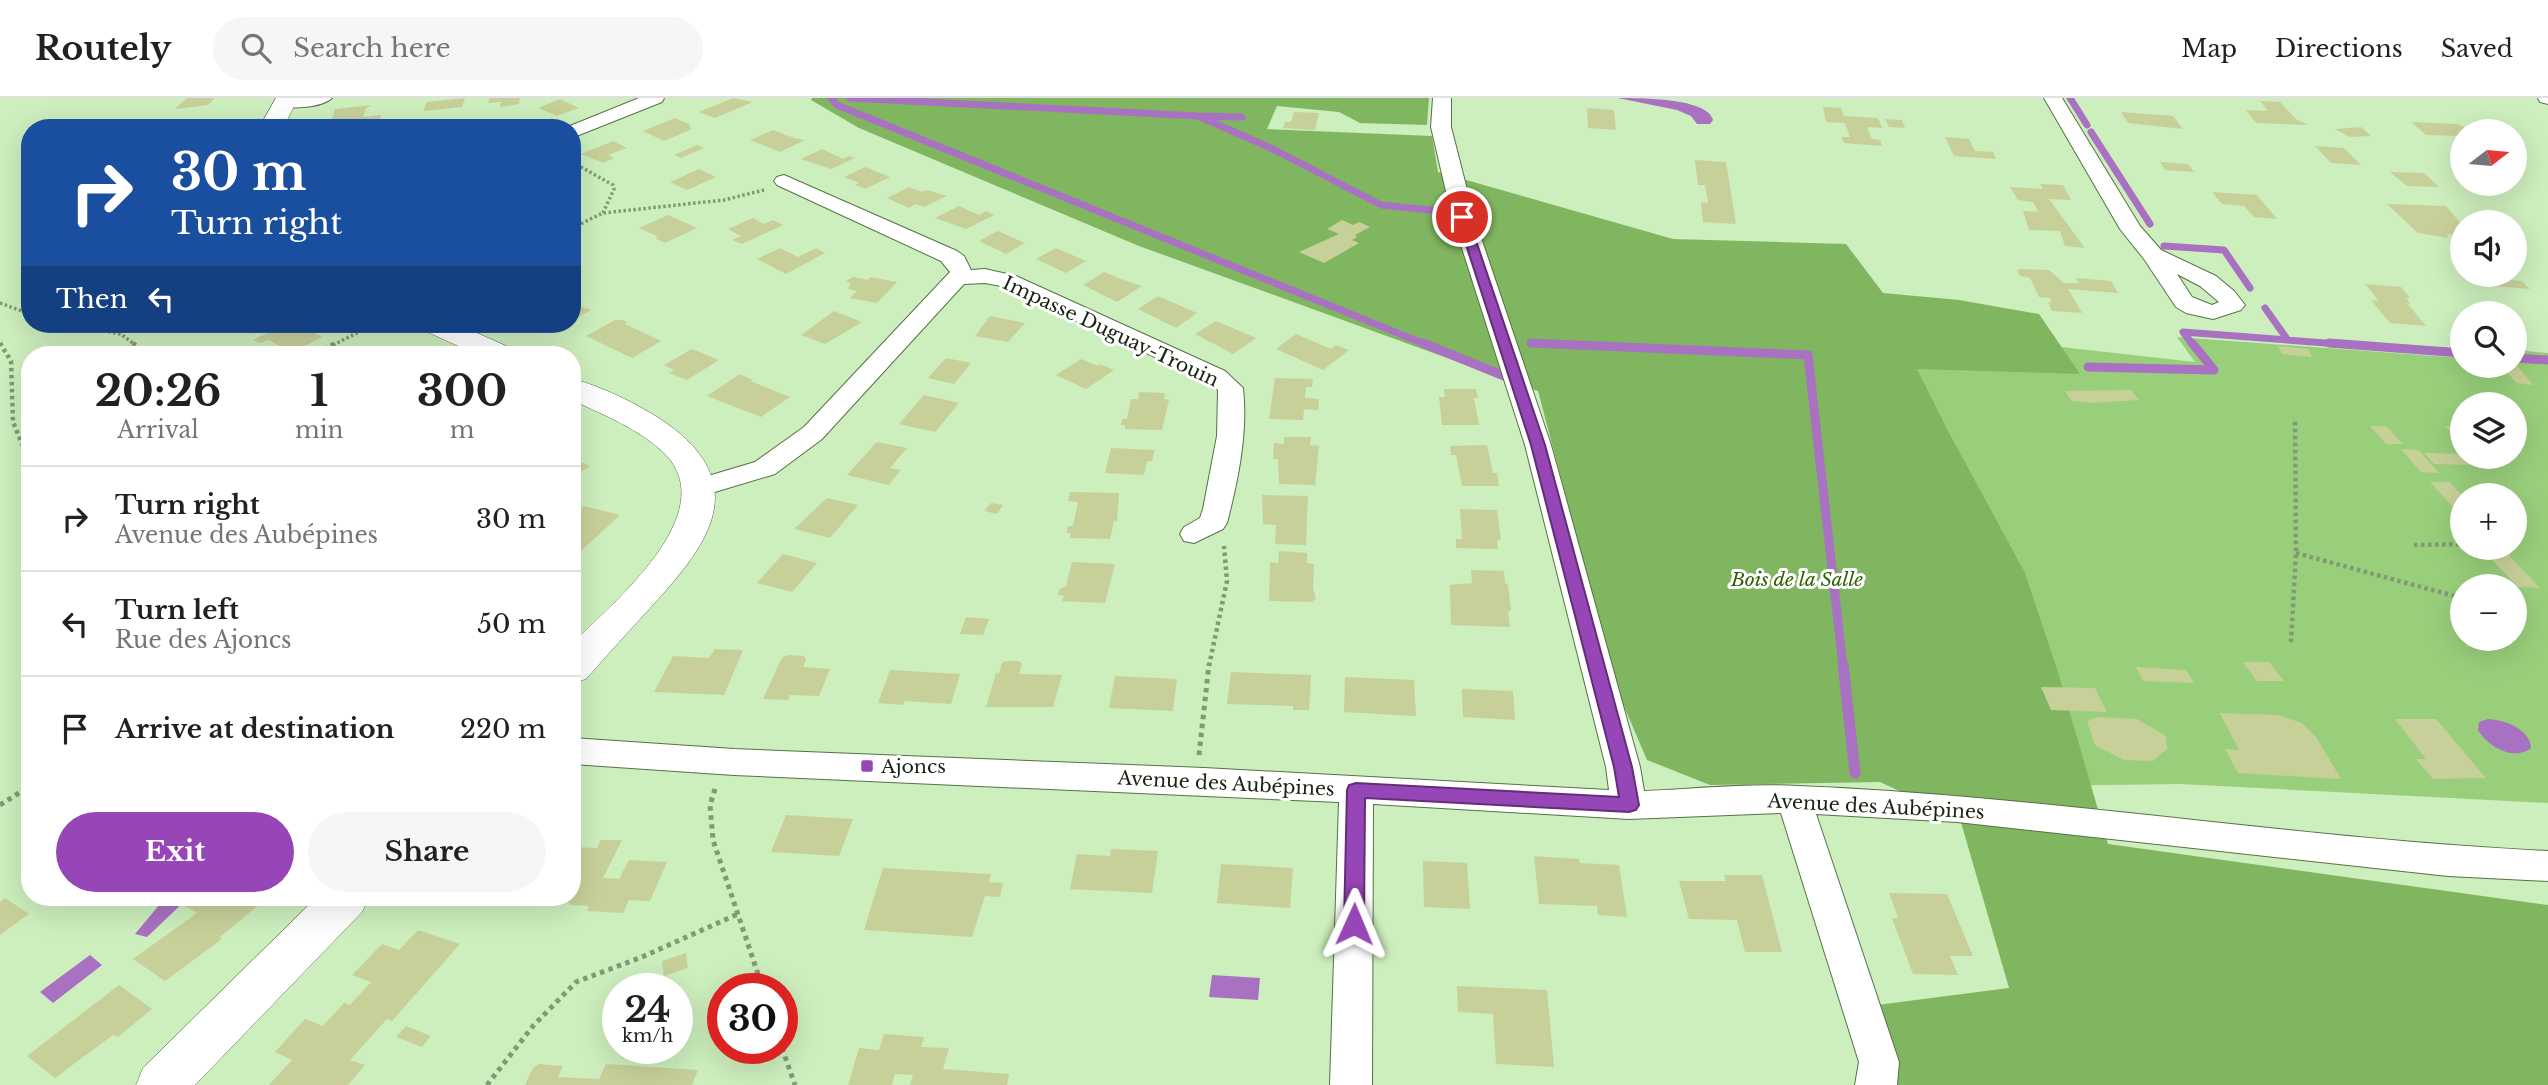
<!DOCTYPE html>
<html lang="en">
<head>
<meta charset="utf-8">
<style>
  :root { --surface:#fff; --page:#f6f6f6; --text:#202124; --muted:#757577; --line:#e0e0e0; --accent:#9646b6 }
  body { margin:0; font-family:"Libre Baskerville",serif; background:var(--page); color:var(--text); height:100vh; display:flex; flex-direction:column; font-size:26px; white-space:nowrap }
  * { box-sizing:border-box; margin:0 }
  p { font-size:23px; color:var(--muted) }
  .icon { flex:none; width:38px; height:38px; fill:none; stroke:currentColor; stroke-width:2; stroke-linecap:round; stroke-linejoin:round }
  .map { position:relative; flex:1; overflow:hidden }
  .details { position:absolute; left:21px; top:248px; width:560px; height:560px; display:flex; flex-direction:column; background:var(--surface); border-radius:28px; box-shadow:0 7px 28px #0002 }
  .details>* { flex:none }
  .guide { position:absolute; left:21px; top:21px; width:560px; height:214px; border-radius:28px; box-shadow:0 7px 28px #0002; background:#1a4fa0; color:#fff; overflow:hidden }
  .needle { width:46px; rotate:74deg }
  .buttons { position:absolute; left:2450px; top:21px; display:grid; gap:14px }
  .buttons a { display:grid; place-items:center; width:77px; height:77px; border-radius:50%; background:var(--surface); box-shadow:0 7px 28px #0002; font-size:35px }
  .speed { position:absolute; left:602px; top:875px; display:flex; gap:14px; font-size:35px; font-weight:700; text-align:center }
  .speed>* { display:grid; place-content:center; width:91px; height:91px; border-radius:50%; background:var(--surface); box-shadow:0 7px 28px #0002; line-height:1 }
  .speed small { font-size:18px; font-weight:400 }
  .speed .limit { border:10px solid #d22; background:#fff; color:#111 }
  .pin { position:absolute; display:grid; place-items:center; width:60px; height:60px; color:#fff; margin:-30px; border:4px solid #fff; border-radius:50%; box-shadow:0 2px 7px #0007 }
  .me { position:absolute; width:77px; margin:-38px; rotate:1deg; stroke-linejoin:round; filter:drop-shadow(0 0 5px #0008) }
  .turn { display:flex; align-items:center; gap:24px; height:147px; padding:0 35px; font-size:32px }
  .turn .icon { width:91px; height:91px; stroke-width:2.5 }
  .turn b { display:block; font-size:49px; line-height:60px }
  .then { display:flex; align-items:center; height:66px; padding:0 35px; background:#0003; gap:14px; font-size:26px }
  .eta { display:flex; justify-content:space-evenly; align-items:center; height:119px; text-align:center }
  .eta b { font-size:42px; font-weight:700; line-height:49px }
  .action { display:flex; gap:14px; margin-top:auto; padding:14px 35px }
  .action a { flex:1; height:80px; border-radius:42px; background:var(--accent); color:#fff; font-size:28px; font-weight:700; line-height:80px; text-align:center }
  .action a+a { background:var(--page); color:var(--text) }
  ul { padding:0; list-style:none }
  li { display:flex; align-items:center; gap:21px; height:105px; padding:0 35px; border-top:2px solid var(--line) }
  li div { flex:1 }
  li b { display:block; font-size:26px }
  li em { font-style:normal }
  header { display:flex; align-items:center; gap:42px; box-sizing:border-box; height:98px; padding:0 35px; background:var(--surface); border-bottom:2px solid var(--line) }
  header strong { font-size:33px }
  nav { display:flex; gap:38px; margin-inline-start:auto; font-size:24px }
  .search { width:490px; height:63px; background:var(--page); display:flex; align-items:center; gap:18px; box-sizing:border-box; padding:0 24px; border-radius:38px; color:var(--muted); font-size:26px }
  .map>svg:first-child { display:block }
  .green { fill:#99cf7b; fill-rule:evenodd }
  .forest { fill:#80b660 }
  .water { fill:#a971c1 }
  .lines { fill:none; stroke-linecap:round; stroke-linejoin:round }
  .stream-far2 { stroke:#a971c1; stroke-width:7 }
  .stream-far1 { stroke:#a971c1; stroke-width:9 }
  .stream { stroke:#a971c1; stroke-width:11 }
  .building { fill:#c8d099 }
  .minor-casing { stroke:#567246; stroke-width:2 }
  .tertiary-casing { stroke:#567246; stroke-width:1 }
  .path-far2 { stroke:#819975; stroke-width:3.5; stroke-dasharray:2.5 2.5; stroke-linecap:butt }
  .path-far1 { stroke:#819975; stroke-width:4.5; stroke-dasharray:3.5 3.5; stroke-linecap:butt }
  .path { stroke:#819975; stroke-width:5; stroke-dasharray:4.5 4.5; stroke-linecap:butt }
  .minor { fill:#fff; fill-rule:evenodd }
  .tertiary { fill:#fff; fill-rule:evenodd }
  .route { fill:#9646b6; stroke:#622e76; stroke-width:2 }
  .poi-dot { fill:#9646b6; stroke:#fff; stroke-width:2.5 }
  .labels { text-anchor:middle; stroke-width:6; stroke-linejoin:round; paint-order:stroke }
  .street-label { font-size:19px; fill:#182311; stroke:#fff }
  .park-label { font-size:19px; font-style:italic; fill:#2f6100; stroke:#fff }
  .poi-label { font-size:19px; fill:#182311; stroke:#fff; text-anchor:start }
</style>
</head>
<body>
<header>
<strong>Routely</strong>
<div class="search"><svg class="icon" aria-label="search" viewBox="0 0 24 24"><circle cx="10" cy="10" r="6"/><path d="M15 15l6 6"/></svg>Search here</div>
<nav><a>Map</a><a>Directions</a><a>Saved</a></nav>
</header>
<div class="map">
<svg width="2548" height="987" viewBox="0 0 2548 987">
  <rect width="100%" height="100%" fill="#cdeebd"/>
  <path class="green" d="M2177,239L2462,260V268H2515V264H2523L2515,252L2548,255V705L2180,686L2036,688L1719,262L2079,275L2061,249L2195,264ZM2462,306H2515V359H2462ZM2462,397H2515V450H2462ZM2462,488H2515V541H2462Z"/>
  <path class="forest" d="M812,0H1429L1427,27L1360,25L1339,14L1277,8L1267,31L1432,38L1438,74L1673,141L1846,146L1883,195L1959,202L2039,216L2080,276L1917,271L1947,331L2025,475L2058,574L2108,746L2548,807V987H1888L1877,907L2009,890L1960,721L1880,684L1710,687L1647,662L1617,592L1538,293L1139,148L859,30L811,2Z"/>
  <path class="water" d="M1618,0C1640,0 1708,0 1713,22L1710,26H1697L1691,18L1677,12Z
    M2488,621C2505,622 2530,631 2531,650C2514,664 2487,648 2478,632L2479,624Z
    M165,800L187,801L147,839L135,836Z
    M90,857L102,867L53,905L40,894Z
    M1212,877L1260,880L1258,902L1209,899Z"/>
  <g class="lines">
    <path class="stream-far2" d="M831,0L837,7L1427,247
      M850,0L1198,18L1275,52L1381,107L1440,113
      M2070,0L2087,27
      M1204,18L1242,19
      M2091,34L2150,126
      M2164,148L2224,152L2250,190
      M2265,210L2287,241
      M1531,245L1571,247
      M2193,247L2183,234L2352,247"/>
    <path class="stream-far1" d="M1423,245L1504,278
      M1531,245L1808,257L1843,568
      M2329,245L2462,255
      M2515,260L2548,262
      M2088,269L2214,272L2192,245"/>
    <path class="stream" d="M1843,566L1855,675"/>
  </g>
  <path class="building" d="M187,0H215L208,7L175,11Z
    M465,0L462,9L423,13L427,4Z
    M489,0H520L519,6L500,9L501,4L488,5Z
    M733,0L753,4L715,20L699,14Z
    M560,1L579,10L557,18L538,10Z
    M2260,3L2280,4L2297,22L2309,27L2256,25L2246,12L2268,13Z
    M372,7L366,10L363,19L381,17L379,24L329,30L335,11Z
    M1823,9L1841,10L1844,18L1878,20L1882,30L1867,29L1872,41L1880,42L1882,48L1844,45L1841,39H1850L1845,25L1826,24Z
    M1587,10L1614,12L1616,32L1588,30Z
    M1294,14L1319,15L1315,32L1283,30L1285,24H1291Z
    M2121,14L2173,18L2183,31L2128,25Z
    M675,20L691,27L689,28L692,31L664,43L643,33Z
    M199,21L192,30H165L168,24Z
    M1885,21L1902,22L1905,30L1889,29Z
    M2411,24L2458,26L2471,33H2462V38L2426,37Z
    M2361,29L2371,38L2350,39L2335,31Z
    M773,32L794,40L805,42L780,54L750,42Z
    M1945,39L1969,41L1975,53L1993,54L1996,61L1954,58Z
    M613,43L627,50L608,57L614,60L603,65L581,56Z
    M697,47L704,50L681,60L674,57Z
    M2315,48L2344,50L2361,67L2331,65Z
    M822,51L843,61L849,58L855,60L831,71L801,61Z
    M1695,62L1726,64L1736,126L1703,124L1701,104L1708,105L1705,87H1698Z
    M2160,64L2188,66L2194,74L2165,72Z
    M865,69L890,79L865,91L855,87L859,85L844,79Z
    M699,71L716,79L687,92L670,84Z
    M2390,74L2424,75L2439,89L2407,88Z
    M2040,86L2063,87L2071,102L2049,101L2085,150L2065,148L2060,133L2029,132L2023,113L2038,114L2033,104L2018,102L2010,89L2043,91Z
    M909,89L922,94L927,92L947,98L924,109L916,106L909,110L887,100Z
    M2212,94L2257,97L2277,121L2254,119L2244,108L2222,106Z
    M2387,106L2446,108L2462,127V146L2452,137L2446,136L2449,140L2418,135Z
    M959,108L979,117L986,113L994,117L966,131L935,120Z
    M668,117L697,130L665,145L655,140L659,139L639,130Z
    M753,120L764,126L773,122L783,127L742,146L732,142L741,138L728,131Z
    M1342,122L1353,127L1359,124L1370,129L1355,137L1357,139L1352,142L1359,145L1324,165L1299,154L1339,136L1327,131Z
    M998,133L1025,145L1006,156L979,143Z
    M780,150L798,159L816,150L825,155L786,176L757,161Z
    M1056,150L1086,163L1066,175L1036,161Z
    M2020,171L2049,172L2064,185H2079L2076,180L2111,183L2118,195L2068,191L2082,215L2052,213L2048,204L2052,205L2050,200L2039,199L2030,180L2020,178L2017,173Z
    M1104,174L1121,181L1142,188L1117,204L1083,187Z
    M853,179L868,182L870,179L897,184L877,205L850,200L857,193L848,191L851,186L846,183Z
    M2473,179L2522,183L2530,191L2480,187Z
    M2365,186L2401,189L2410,200H2406L2411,206L2407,205L2426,228L2390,225L2371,202L2379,203Z
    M1158,198L1197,215L1176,230L1138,211Z
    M572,205L591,212L572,223Z
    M834,213L862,224L825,246L801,237Z
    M990,218L1025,225L1008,244L975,238Z
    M615,222H623L627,224L625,226L661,243L632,260L586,238Z
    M1216,223L1256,240L1233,256L1195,236Z
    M231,226H272L251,236Z
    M286,226L293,229L297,227L323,239L292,254L268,242L260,245L253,242Z
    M1296,236L1331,251L1336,247L1349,252L1323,272L1276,251Z
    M2278,248L2308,251L2312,259L2282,256Z
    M352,249L370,257H335Z
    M692,251L719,262L687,282L669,275L674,272L664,267Z
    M946,260L971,265L954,286L928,280Z
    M1081,261L1098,268L1100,266L1114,272L1086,291L1056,277Z
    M2502,268L2518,269L2533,287L2516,285Z
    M740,276L753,282L750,283L790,299L761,319L707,298Z
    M1275,280L1313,281L1312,289H1306L1305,300L1319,301L1318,312L1304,311L1303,322L1269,321Z
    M1444,291H1476L1478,300H1474L1479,327H1442L1439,299H1445Z
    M2131,292L2139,302L2090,305L2072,303L2065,293Z
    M1139,294L1165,295L1164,301L1169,302L1162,332L1125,331V327H1121L1122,321H1127L1131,301H1138Z
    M924,297L959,305L935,334L899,326Z
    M2370,328H2386L2403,346H2386Z
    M2445,328L2462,330V344Z
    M1284,339H1311L1310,347L1319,348L1315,387L1279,386L1278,361H1273L1274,345L1284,346Z
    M877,344L907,350L890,370L901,372L889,387L847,377Z
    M1487,347L1493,375H1497L1499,388H1462L1456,357H1451L1450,348Z
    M1111,350L1155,352L1152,363H1147L1144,377L1105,375Z
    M2401,351L2418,352L2439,375L2421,374Z
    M2424,355L2460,356L2471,367L2434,366Z
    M2465,359H2500L2507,365L2470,364Z
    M572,360L590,368L572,380Z
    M2430,384H2450L2462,398V409H2453Z
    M1070,394L1119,395L1117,423H1114L1110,441L1070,440L1071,435H1067L1068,428H1073L1078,404L1068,403Z
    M1262,397L1308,398L1306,447L1275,446L1276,427L1263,426Z
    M827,400L858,407L830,440L794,431Z
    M991,405L1003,407L997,416L984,413Z
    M584,408L620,417L580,454L577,453L572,458V423L575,421L572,419Z
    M1460,411L1497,412L1501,442H1497L1498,451L1456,450V441H1462Z
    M2481,450H2502L2540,490L2518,489Z
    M1279,453L1307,455V465L1314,466L1313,490L1316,501L1313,502V504L1269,503L1270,464L1278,465Z
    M783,456L817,465L792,494L757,485Z
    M1072,464L1115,466L1105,505L1062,503L1064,498L1058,497L1060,491L1066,488Z
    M1471,472L1504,473L1505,485L1508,486L1511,513H1508L1510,529L1451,527L1450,487L1472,485Z
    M966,519L989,521L983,537L960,536Z
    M715,551L743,552L724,597L654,594L673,558L709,560Z
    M788,557L804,558L806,561L803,569L830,571L819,598L790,597L788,602L763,601L778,568L782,560Z
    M1006,563H1019L1022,566L1019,576L1062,577L1053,609H986L996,575H999L1002,565Z
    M2243,564H2269L2284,583H2257Z
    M2136,569L2186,572L2194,585L2143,583Z
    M890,572L960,576L951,606L905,603L903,607L878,605Z
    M1231,574L1311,577L1309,612H1293V608L1227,606Z
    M1115,578L1177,581L1173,613L1109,610Z
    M1345,579L1414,582L1416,618L1344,614Z
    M2041,589L2095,590L2107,614L2051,612Z
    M1462,591L1513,593L1515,622L1463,619Z
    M2220,615L2278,617L2302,625L2316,639L2341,681L2238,675L2225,651L2239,652Z
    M2098,619L2137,621L2166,638L2167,651L2153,663L2124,662L2095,647L2087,623Z
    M2395,621H2436L2486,680L2433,681L2416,661H2426Z
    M786,717L853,721L839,758L771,754Z
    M601,742H622L603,780L619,781L629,762L667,764L650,803L629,802L623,815L587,813L589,808L570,807L567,802L572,800V749L597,750Z
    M1111,751L1158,753L1152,795L1070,791L1077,756L1110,758Z
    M1534,758L1579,761L1580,765L1619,767L1627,819L1598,817L1597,808L1539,806Z
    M1423,763L1467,765L1470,811L1424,809Z
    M1221,766L1293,770L1290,810L1217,805Z
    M883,770L991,776L989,784L1003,785L1000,799L985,798L972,839L864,832Z
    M1724,777H1762L1782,854H1745L1737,822L1689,821L1679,783H1726Z
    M1889,795L1947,796L1973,858H1950L1958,877L1913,876L1892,820H1898Z
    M5,800L29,816L0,837V804Z
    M196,800H267L220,839L222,841L165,883L133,861L197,815L185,808Z
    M418,832L460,846L392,923L387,921L350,962L365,967L348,987H269L292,962L275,954L305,921L323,928L344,905L350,907L371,884L352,877L382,846L399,852Z
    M686,855L688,870L664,878L662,863Z
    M119,887L152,911L118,939L113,937L55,980L27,958Z
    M1457,888L1547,892L1554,969L1496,966L1493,916L1458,914Z
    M406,928L431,938L422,949L396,939Z
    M884,936L924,939L921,949L949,950L943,971L1009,976L1007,987H910L913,977L895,976L892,987H848L859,950L879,952Z
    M539,966L563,968L558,979L599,981L606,966L698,972L692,987H525L533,970Z"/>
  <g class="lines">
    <g class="minor-casing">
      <path id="minor" d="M279,0H332C323,9 285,14 276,4Z
        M639,0H664L662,4L579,37L572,39V30H565Z
        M1433,0H1451V29L1474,119L1551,347L1640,669L1644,693C1695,691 1747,685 1798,688C2049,698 2297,741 2548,753V783L2448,778L1957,724L1816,716L1899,964L1897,987H1855L1859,964L1781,715L1629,721L1373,706L1372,987H1330L1339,704L734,677L572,666V640L734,651L1204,670L1609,692L1606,669L1525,347L1452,119L1431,29Z
        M2044,0H2062L2140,128L2161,152L2216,178L2234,193L2245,207L2241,212L2213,221L2186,215L2176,209L2144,161L2120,131ZM2177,176L2200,188L2219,204L2212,207L2192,199Z
        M2538,0H2548V6L2540,4Z
        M784,77L957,153L964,158L971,172L985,171L1016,178L1225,273L1243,290C1248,335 1238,382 1227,425L1223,431L1194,445L1184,443L1180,436L1184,429L1200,420L1203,411L1217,338L1218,292L1207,283L1001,188L985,185L964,186L822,341L775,376L698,399L688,396L684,390L688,384L755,364L804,329L950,174L941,163L777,87L774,83L777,79Z"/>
    </g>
    <g class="tertiary-casing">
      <path id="tertiary" d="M276,0H298L283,30H259Z
        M419,226H457L513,251L517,257H478L423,232Z
        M572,281C603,288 648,311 673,330C753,392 703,452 651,509C629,533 607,557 586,581L572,585V546C610,507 725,415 664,355C639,331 604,317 572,302Z
        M316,800H369L362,814L195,987H136L143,970Z"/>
    </g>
    <path class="path-far2" d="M572,64L613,87L614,91L603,115
      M572,130L603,115L724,102L764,92
      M0,205L30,216
      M69,226L121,236L135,247
      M333,247L375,226"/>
    <path class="path-far1" d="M0,245L11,263L13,324L30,365
      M133,245L148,257
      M312,257L336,245
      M2414,447L2462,446
      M2296,455L2462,500
      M2291,544L2296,455L2295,320
      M1209,568L1227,483L1224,448"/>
    <path class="path" d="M1199,657L1209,566
      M715,691L710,707L713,742L763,891
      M0,707L30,688
      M782,950L795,987
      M487,987L533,928L576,884L642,859L738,816"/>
    <use href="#minor" class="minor"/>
    <use href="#tertiary" class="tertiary"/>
  </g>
  <path class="route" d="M1462,116L1468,119L1545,347L1632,669L1639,707L1636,712L1629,714L1365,700L1364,826L1361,832L1354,835L1347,832L1344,826L1347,692L1349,687L1356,685L1619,699L1614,669L1531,347L1457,119Z"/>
  <rect class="poi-dot" x="860" y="661" width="14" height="14" rx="3.5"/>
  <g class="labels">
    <g class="street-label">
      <text transform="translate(1111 233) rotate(25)" y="7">Impasse Duguay-Trouin</text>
      <text transform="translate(1226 685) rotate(3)" y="7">Avenue des Aubépines</text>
      <text transform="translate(1876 708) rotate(3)" y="7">Avenue des Aubépines</text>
    </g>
    <g class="park-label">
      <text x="1797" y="488">Bois de la Salle</text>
    </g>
    <g class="poi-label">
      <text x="881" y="675">Ajoncs</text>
    </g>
  </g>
</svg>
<div class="buttons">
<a><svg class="needle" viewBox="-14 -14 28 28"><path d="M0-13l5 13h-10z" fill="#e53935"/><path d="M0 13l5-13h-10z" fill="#757577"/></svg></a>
<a><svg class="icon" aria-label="sound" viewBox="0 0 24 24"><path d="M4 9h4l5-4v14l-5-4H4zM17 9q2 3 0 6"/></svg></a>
<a><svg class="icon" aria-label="search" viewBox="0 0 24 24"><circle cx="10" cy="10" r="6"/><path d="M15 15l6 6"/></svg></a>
<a><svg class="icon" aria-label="layers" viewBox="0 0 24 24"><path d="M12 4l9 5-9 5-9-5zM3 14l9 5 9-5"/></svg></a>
<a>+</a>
<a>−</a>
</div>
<div class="speed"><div>24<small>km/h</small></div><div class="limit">30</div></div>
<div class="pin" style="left:1462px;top:119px;background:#d93025"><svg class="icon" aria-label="arrive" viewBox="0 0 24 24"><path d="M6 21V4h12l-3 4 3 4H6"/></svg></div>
<svg class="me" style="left:1354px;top:826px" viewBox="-20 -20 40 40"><path d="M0-17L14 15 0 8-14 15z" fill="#9646b6" stroke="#fff" stroke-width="4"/></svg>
<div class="guide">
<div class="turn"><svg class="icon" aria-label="right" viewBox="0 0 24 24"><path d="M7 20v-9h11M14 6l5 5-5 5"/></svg><div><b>30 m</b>Turn right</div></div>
<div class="then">Then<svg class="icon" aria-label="left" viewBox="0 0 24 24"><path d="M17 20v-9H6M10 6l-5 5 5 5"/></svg></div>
</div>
<section class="details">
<div class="eta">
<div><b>20:26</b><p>Arrival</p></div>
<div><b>1</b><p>min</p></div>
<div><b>300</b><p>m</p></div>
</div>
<ul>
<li><svg class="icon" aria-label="right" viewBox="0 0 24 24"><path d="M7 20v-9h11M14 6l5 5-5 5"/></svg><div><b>Turn right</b><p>Avenue des Aubépines</p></div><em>30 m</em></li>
<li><svg class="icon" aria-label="left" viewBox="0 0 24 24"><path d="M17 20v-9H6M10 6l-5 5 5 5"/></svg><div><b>Turn left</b><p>Rue des Ajoncs</p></div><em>50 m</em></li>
<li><svg class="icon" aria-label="arrive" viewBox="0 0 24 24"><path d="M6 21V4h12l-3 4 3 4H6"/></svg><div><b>Arrive at destination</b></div><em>220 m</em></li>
</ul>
<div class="action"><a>Exit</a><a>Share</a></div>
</section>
</div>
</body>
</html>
